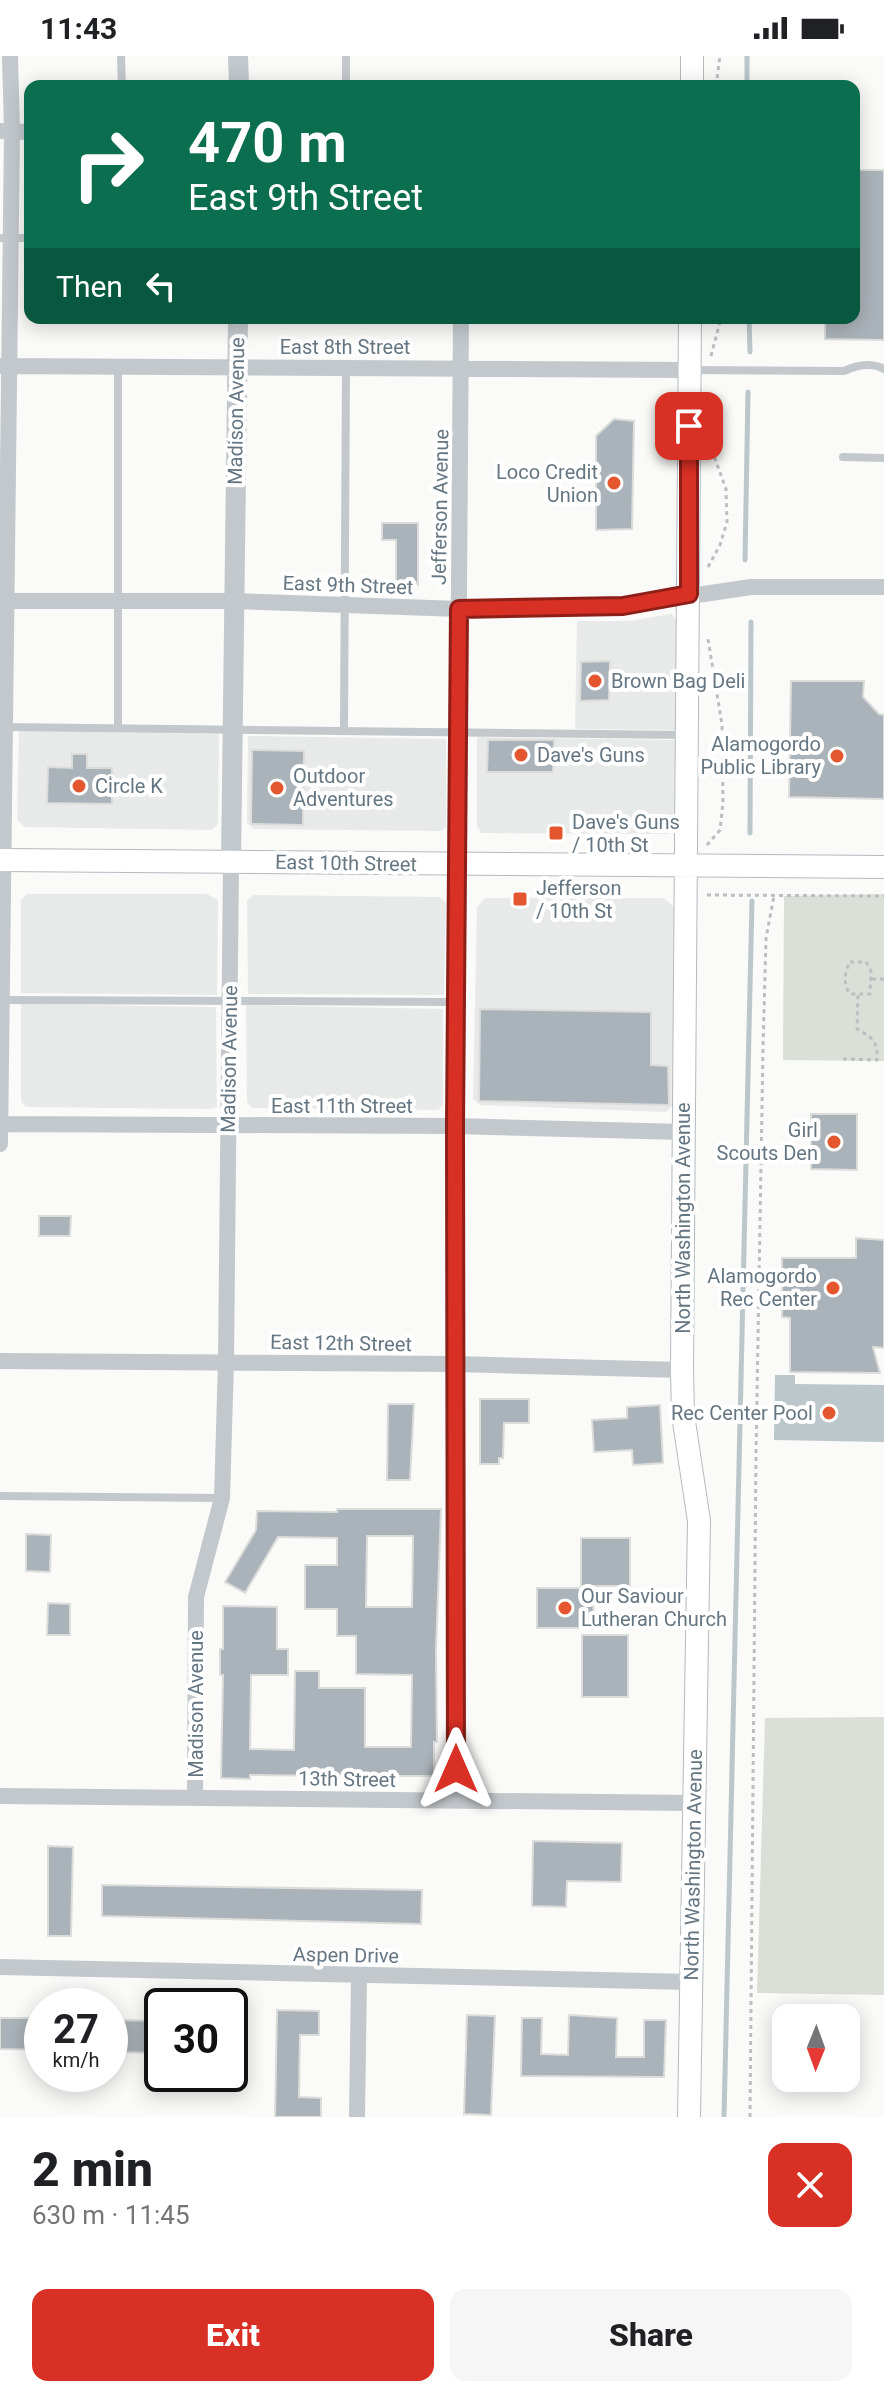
<!DOCTYPE html>
<html lang="en">
<head>
<meta charset="utf-8">
<style>
  :root { --surface:#fff; --page:#f6f6f6; --text:#202124; --muted:#757577; --accent:#d93025 }
  body { margin:0; font-family:Roboto,sans-serif; background:var(--page); color:var(--text); height:100vh; display:flex; flex-direction:column; font-size:30px; white-space:nowrap }
  * { box-sizing:border-box; margin:0 }
  p { font-size:26px; color:var(--muted) }
  .icon { flex:none; width:44px; height:44px; fill:none; stroke:currentColor; stroke-width:2; stroke-linecap:round; stroke-linejoin:round }
  .map { position:relative; height:2061px; overflow:hidden }
  .details { display:flex; flex-direction:column; background:var(--surface); flex:1 }
  .details>* { flex:none }
  .guide { position:absolute; left:24px; top:24px; width:836px; height:244px; border-radius:16px; box-shadow:0 4px 20px #0003; background:#0b6e4f; color:#fff; overflow:hidden }
  .needle { width:52px; rotate:181deg }
  .fabs { position:absolute; left:772px; top:1948px; display:grid; gap:16px }
  .fabs a { display:grid; place-items:center; width:88px; height:88px; border-radius:16px; background:var(--surface); box-shadow:0 4px 20px #0003; font-size:40px }
  .speed { position:absolute; left:24px; top:1932px; display:flex; gap:16px; font-size:40px; font-weight:700; text-align:center }
  .speed>* { display:grid; place-content:center; width:104px; height:104px; border-radius:50%; background:var(--surface); box-shadow:0 4px 20px #0003; line-height:1 }
  .speed small { font-size:20px; font-weight:400 }
  .speed .limit { border:4px solid #111; border-radius:12px; background:#fff; color:#111 }
  .pin { position:absolute; display:grid; place-items:center; width:68px; height:68px; color:#fff; margin:-34px; border-radius:16px; box-shadow:0 4px 12px #0006 }
  .me { position:absolute; width:88px; margin:-44px; rotate:0deg; stroke-linejoin:round; filter:drop-shadow(0 0 6px #0008) }
  .turn { display:flex; align-items:center; gap:28px; height:168px; padding:0 32px; font-size:36px }
  .turn .icon { width:104px; height:104px; stroke-width:2.5 }
  .turn b { display:block; font-size:56px; line-height:68px }
  .then { display:flex; align-items:center; height:76px; padding:0 32px; background:#0003; gap:16px; font-size:30px }
  .round { display:grid; place-items:center; flex:none; width:84px; height:84px; border-radius:16px; background:var(--page) }
  .overview { display:flex; align-items:center; justify-content:space-between; height:136px; padding:0 32px }
  h1 { font-size:48px; font-weight:800; line-height:60px }
  .button { display:flex; gap:16px; margin-top:auto; padding:16px 32px }
  .button a { flex:1; height:92px; border-radius:16px; background:var(--accent); color:#fff; font-size:32px; font-weight:800; line-height:92px; text-align:center }
  .button a+a { background:var(--page); color:var(--text) }
  .status { display:flex; justify-content:space-between; align-items:center; height:56px; padding:0 40px; background:var(--surface); direction:ltr }
  .status svg { height:22px; fill:currentColor }
  .map>svg:first-child { display:block }
  .built { fill:#e8e9e9 }
  .green { fill:#dadfd7 }
  .water { fill:#bbc7cb }
  .lines { fill:none; stroke-linecap:round; stroke-linejoin:round }
  .stream { stroke:#bbc7cb; stroke-width:5 }
  .building { fill:#aab3b9; stroke:#dcdcda; stroke-width:2; fill-rule:evenodd }
  .secondary-casing { stroke:#b3babf; stroke-width:24 }
  .path { stroke:#bbbfc2; stroke-width:3; stroke-dasharray:4 4; stroke-linecap:butt }
  .service { stroke:#c3c8cc; stroke-width:8 }
  .minor { stroke:#c3c8cc; stroke-width:16 }
  .tertiary { stroke:#c3c8cc; stroke-width:20 }
  .secondary { stroke:#fff; stroke-width:22 }
  .route-casing { stroke:#8d1f18; stroke-width:20 }
  .route { stroke:#d93025; stroke-width:14 }
  .poi-dot { fill:#e4572e; stroke:#fff; stroke-width:3 }
  .labels { text-anchor:middle; stroke-width:8; stroke-linejoin:round; paint-order:stroke }
  .street-label { font-size:20px; fill:#657683; stroke:#fff }
  .poi-label { font-size:20px; fill:#657683; stroke:#fff; text-anchor:start }
</style>
</head>
<body>
<div class="status"><b>11:43</b><svg viewBox="0 0 49 12"><path d="M0 12V9h3v3zM5 12V6h3v6zM10 12V3h3v9zM15 12V0h3v12zM26 1h20v11H26zM47 4h2v5h-2z"/></svg></div>
<div class="map">
<svg width="884" height="2061" viewBox="0 0 884 2061">
  <rect width="100%" height="100%" fill="#fafaf8"/>
  <path class="built" d="M672,558L678,566L677,674L575,673L577,565H628Z
    M19,675L219,678L218,768L211,774L25,771L17,764Z
    M248,680L446,683V770L442,775L254,773L247,767Z
    M477,681L676,684L675,773L668,778L481,777L477,770Z
    M28,838H207L218,844L217,939L21,937V844Z
    M254,839L440,841L446,847L444,939L248,938L247,844Z
    M485,842H664L674,851L673,1049L666,1056L480,1049L473,1043L477,851Z
    M21,948L216,951L217,1051L210,1053L26,1051L21,1046Z
    M246,949L443,953V1049L438,1054L252,1052L247,1046Z"/>
  <path class="green" d="M884,838V1005L783,1004L784,840Z
    M884,1661V1939L757,1937L765,1662Z"/>
  <path class="water" d="M775,1319H795V1328L884,1329V1386L774,1384Z"/>
  <g class="lines">
    <path class="stream" d="M747,0V30
      M749,262L750,296
      M745,504L748,336
      M750,777L751,566
      M724,2061L752,845"/>
  </g>
  <path class="building" d="M854,114H884V284L825,283V262H854Z
    M614,363L634,365L632,473L596,474V380Z
    M382,467H418V529H396V484H382Z
    M610,605L609,644L580,645L581,606Z
    M791,625H864L863,641L879,658L884,659V743L789,741Z
    M488,684H554L553,716H487Z
    M252,694L304,695L303,769L251,768Z
    M72,698H87V712H112V748L47,747L48,711L72,712Z
    M480,953L651,956V1009L668,1010L669,1049L479,1045Z
    M811,1058H857V1114L811,1113Z
    M39,1160H71L70,1180H39Z
    M856,1182L884,1184V1292L873,1291L880,1317L790,1316V1262L782,1261V1202H856Z
    M480,1343H529V1367H504L503,1402H499V1408H480Z
    M388,1348H414L410,1424H387Z
    M660,1349L663,1407L633,1409L632,1394L594,1396L592,1364L627,1362V1351Z
    M337,1453H441L436,1595L437,1686H434V1720H365V1723H336V1720L250,1719V1723L221,1722L223,1619H220V1593H223V1550L277,1551V1593H288V1619H251L250,1693L294,1694L295,1615H319V1632H365V1691H411L412,1619L356,1618V1580H337V1553H305V1509H337V1482L278,1481L245,1537L225,1526L256,1474L257,1455L337,1456ZM367,1480H413L412,1551H366Z
    M26,1478L51,1479L50,1516L26,1515Z
    M581,1482H630V1530H594L593,1572H537V1532H581Z
    M48,1547L70,1548V1579H47Z
    M582,1579H628V1641H582Z
    M533,1785L622,1787L621,1826L567,1825L566,1851L532,1850Z
    M48,1790L73,1791L71,1880H48Z
    M102,1829L422,1834L421,1868L102,1860Z
    M277,1954L319,1955V1979H300L299,2041L321,2042V2061H275Z
    M467,1959L495,1960L491,2059L464,2058Z
    M569,1959L617,1962L616,2001H644V1964H666L664,2021L521,2020L522,1962H542L541,1998L568,1999Z
    M0,1962H42V1994L0,1993Z
    M110,1964L162,1965V1997L110,1996Z"/>
  <g class="lines">
    <g class="secondary-casing">
      <path id="secondary" d="M692,30V0
        M0,804L884,811
        M689,2061L699,1465L683,1359L682,1314L690,262"/>
    </g>
    <path class="path" d="M716,30L720,0
      M711,300L721,262
      M708,511L720,489L727,466L726,433L713,397L717,370L712,334
      M707,789L720,774L723,746L722,669L708,583
      M707,839L884,840
      M850,906H866L871,915L870,938H850C843,927 844,918 850,906Z
      M872,923H884
      M843,1003L877,1004C878,985 873,982 857,973L858,938
      M750,2061L756,1398L763,993L766,882L774,840"/>
    <path class="service" d="M121,0L122,30
      M346,30V0
      M0,182H30
      M118,311V672
      M690,314L844,315C857,309 871,306 884,313
      M843,401L884,402
      M4,671L686,679
      M344,674L346,311
      M2,944L456,946
      M0,1440L222,1442"/>
    <path class="minor" d="M0,75L30,76
      M2,310L689,314
      M0,545H234L459,553L623,550L751,531H884
      M0,1068L455,1070L683,1076
      M0,1088L12,75L10,0
      M0,1305L456,1308L682,1314
      M0,1740L694,1747
      M195,1741L196,1541L222,1442L226,1306L231,806
      M456,1744L455,1070L461,262
      M0,1911L692,1926
      M357,2061L359,1920"/>
    <path class="tertiary" d="M238,0L239,30
      M231,806L238,262"/>
    <use href="#secondary" class="secondary"/>
  </g>
  <g class="lines">
    <g class="route-casing">
      <path id="route" d="M456,1713L455,1070L459,553L623,550L689,538V370"/>
    </g>
    <use href="#route" class="route"/>
  </g>
  <g class="poi-dot">
    <circle cx="614" cy="427" r="8"/>
    <circle cx="595" cy="625" r="8"/>
    <circle cx="521" cy="699" r="8"/>
    <circle cx="837" cy="700" r="8"/>
    <circle cx="79" cy="730" r="8"/>
    <circle cx="277" cy="732" r="8"/>
    <rect x="548" y="769" width="16" height="16" rx="4"/>
    <rect x="512" y="835" width="16" height="16" rx="4"/>
    <circle cx="834" cy="1086" r="8"/>
    <circle cx="833" cy="1232" r="8"/>
    <circle cx="829" cy="1357" r="8"/>
    <circle cx="565" cy="1552" r="8"/>
  </g>
  <g class="labels">
    <g class="street-label">
      <text x="345" y="298">East 8th Street</text>
      <text transform="translate(236 355) rotate(-89)" y="7">Madison Avenue</text>
      <text transform="translate(440 451) rotate(-89)" y="7">Jefferson Avenue</text>
      <text transform="translate(348 529) rotate(2)" y="7">East 9th Street</text>
      <text transform="translate(346 807) rotate(1)" y="7">East 10th Street</text>
      <text transform="translate(229 1003) rotate(-89)" y="7">Madison Avenue</text>
      <text x="342" y="1057">East 11th Street</text>
      <text transform="translate(683 1162) rotate(-90)" y="7">North Washington Avenue</text>
      <text transform="translate(341 1287) rotate(1)" y="7">East 12th Street</text>
      <text transform="translate(196 1648) rotate(-90)" y="7">Madison Avenue</text>
      <text transform="translate(347 1723) rotate(1)" y="7">13th Street</text>
      <text transform="translate(693 1809) rotate(-89)" y="7">North Washington Avenue</text>
      <text transform="translate(346 1899) rotate(1)" y="7">Aspen Drive</text>
    </g>
    <g class="poi-label">
      <text x="598" y="423" text-anchor="end">Loco Credit<tspan x="598" dy="23">Union</tspan></text>
      <text x="611" y="632">Brown Bag Deli</text>
      <text x="821" y="695" text-anchor="end">Alamogordo<tspan x="821" dy="23">Public Library</tspan></text>
      <text x="537" y="706">Dave's Guns</text>
      <text x="293" y="727">Outdoor<tspan x="293" dy="23">Adventures</tspan></text>
      <text x="95" y="737">Circle K</text>
      <text x="572" y="773">Dave's Guns<tspan x="572" dy="23">/ 10th St</tspan></text>
      <text x="536" y="839">Jefferson<tspan x="536" dy="23">/ 10th St</tspan></text>
      <text x="818" y="1081" text-anchor="end">Girl<tspan x="818" dy="23">Scouts Den</tspan></text>
      <text x="817" y="1227" text-anchor="end">Alamogordo<tspan x="817" dy="23">Rec Center</tspan></text>
      <text x="813" y="1364" text-anchor="end">Rec Center Pool</text>
      <text x="581" y="1547">Our Saviour<tspan x="581" dy="23">Lutheran Church</tspan></text>
    </g>
  </g>
</svg>
<div class="fabs">
<a><svg class="needle" viewBox="-14 -14 28 28"><path d="M0-13l5 13h-10z" fill="#e53935"/><path d="M0 13l5-13h-10z" fill="#757577"/></svg></a>
</div>
<div class="speed"><div>27<small>km/h</small></div><div class="limit">30</div></div>
<div class="pin" style="left:689px;top:370px;background:#d93025"><svg class="icon" aria-label="arrive" viewBox="0 0 24 24"><path d="M6 21V4h12l-3 4 3 4H6"/></svg></div>
<svg class="me" style="left:456px;top:1713px" viewBox="-20 -20 40 40"><path d="M0-17L14 15 0 8-14 15z" fill="#d93025" stroke="#fff" stroke-width="4"/></svg>
<div class="guide">
<div class="turn"><svg class="icon" aria-label="right" viewBox="0 0 24 24"><path d="M7 20v-9h11M14 6l5 5-5 5"/></svg><div><b>470 m</b>East 9th Street</div></div>
<div class="then">Then<svg class="icon" aria-label="left" viewBox="0 0 24 24"><path d="M17 20v-9H6M10 6l-5 5 5 5"/></svg></div>
</div>
</div>
<section class="details">
<div class="overview"><div><h1>2 min</h1><p>630 m · 11:45</p></div><a class="round" style="background:#d93025;color:#fff"><svg class="icon" aria-label="close" viewBox="0 0 24 24"><path d="M6 6l12 12M18 6L6 18"/></svg></a></div>
<div class="button"><a>Exit</a><a>Share</a></div>
</section>
</body>
</html>
